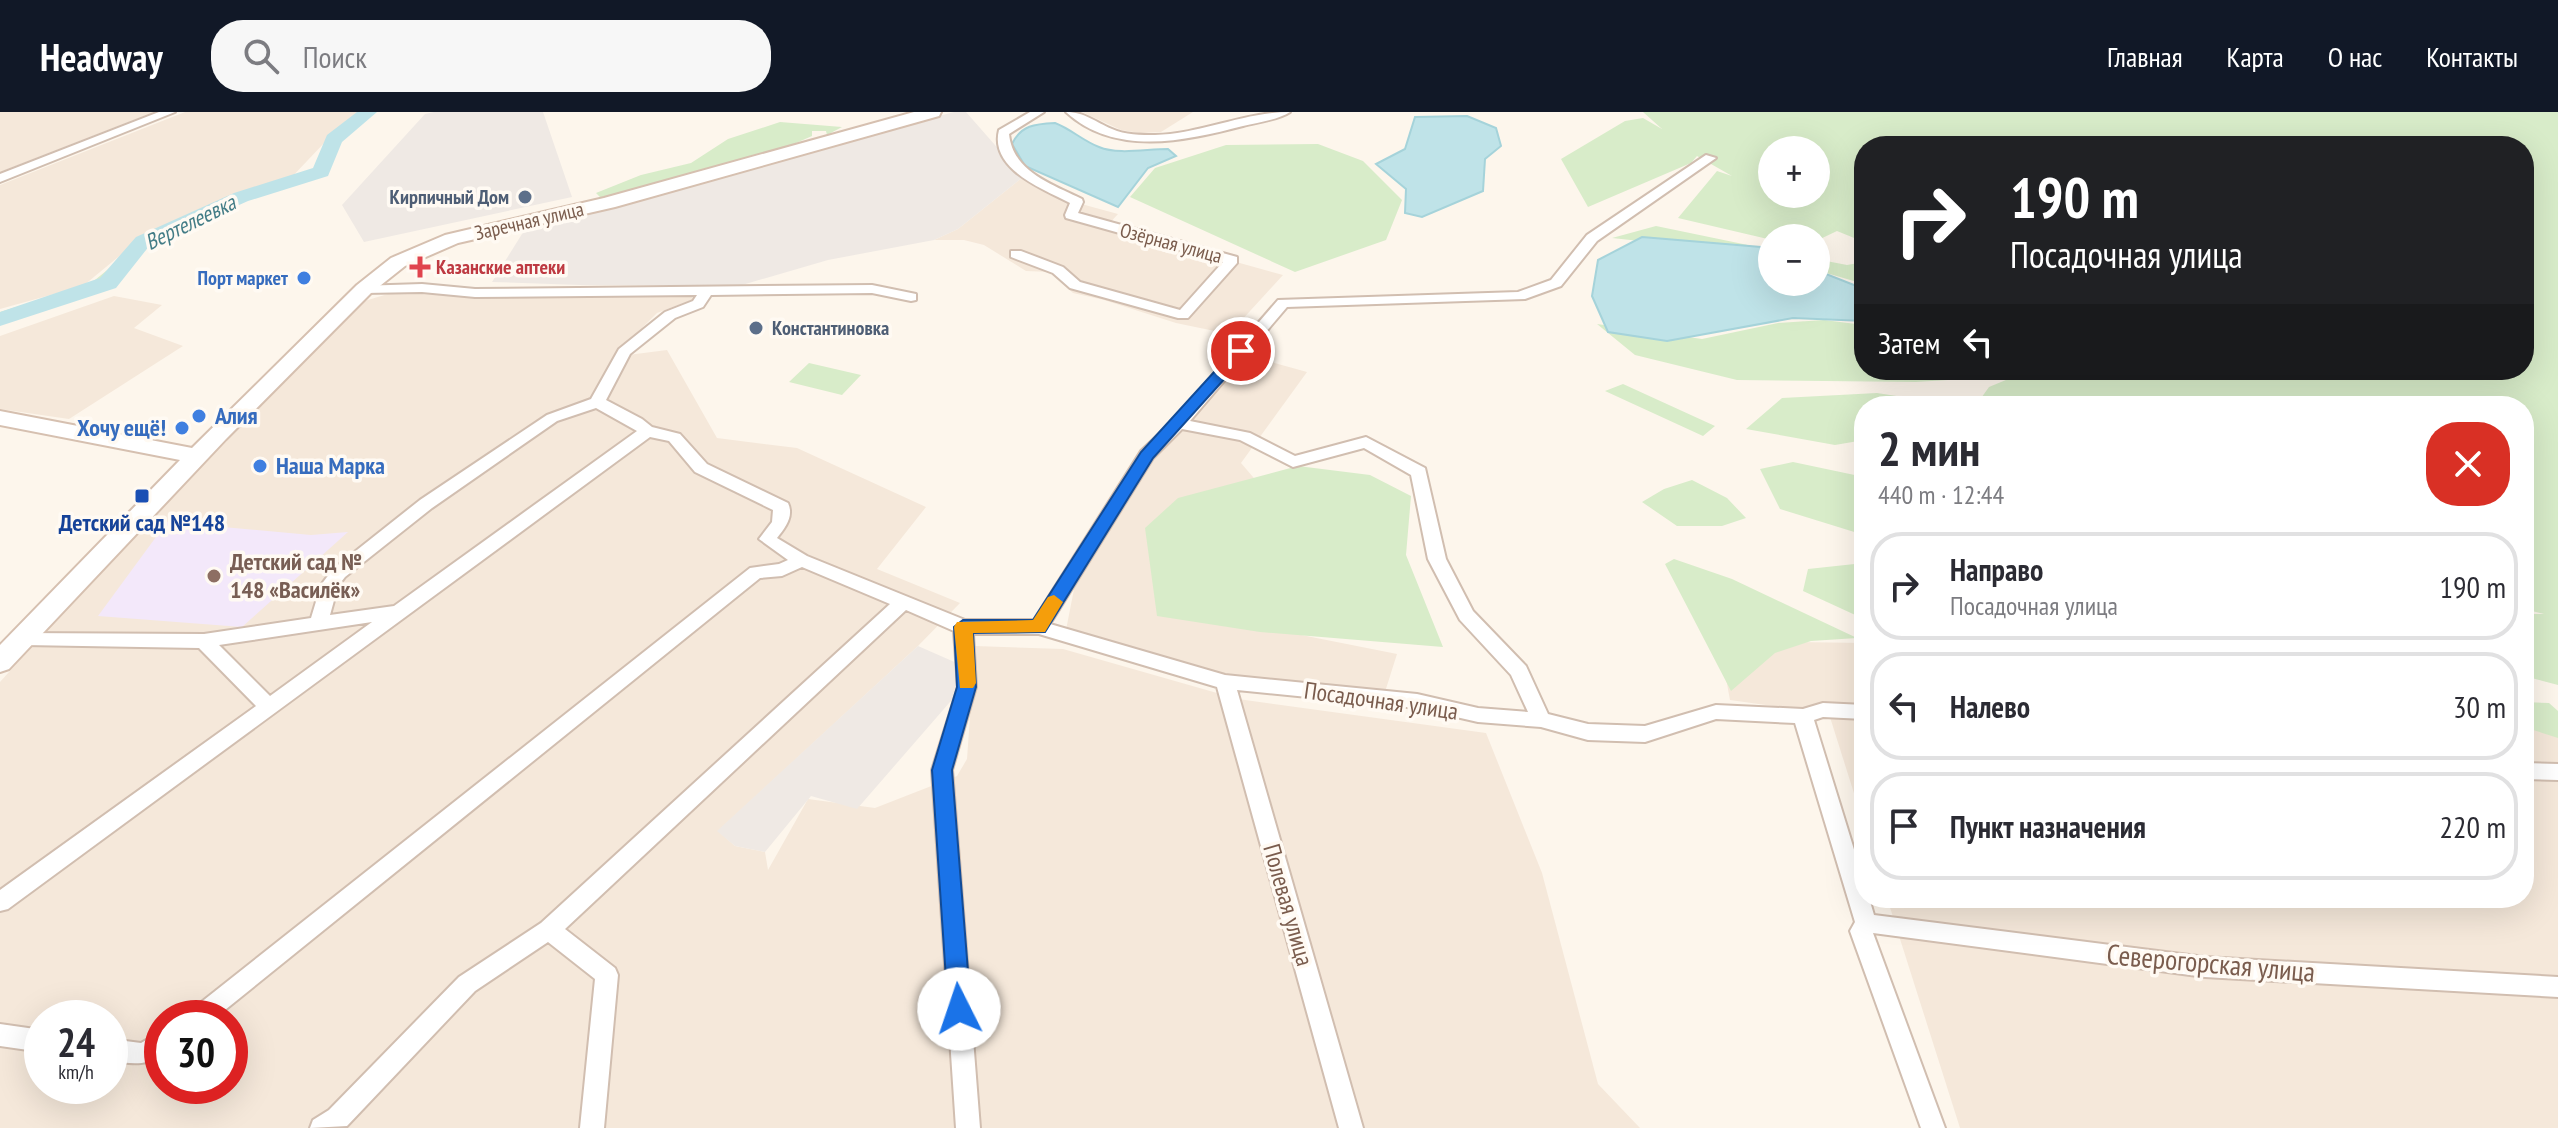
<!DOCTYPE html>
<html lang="ru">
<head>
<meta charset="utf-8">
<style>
  :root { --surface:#fff; --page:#f7f7f7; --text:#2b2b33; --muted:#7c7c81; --line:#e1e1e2; --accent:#111827 }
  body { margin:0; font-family:"PT Sans Narrow",sans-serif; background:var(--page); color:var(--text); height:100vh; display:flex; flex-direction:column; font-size:30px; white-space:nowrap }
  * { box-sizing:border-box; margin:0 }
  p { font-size:26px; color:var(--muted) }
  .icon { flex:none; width:44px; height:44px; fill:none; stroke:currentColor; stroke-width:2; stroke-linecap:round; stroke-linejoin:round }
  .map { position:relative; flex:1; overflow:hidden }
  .drawer { position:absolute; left:1854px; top:284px; width:680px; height:512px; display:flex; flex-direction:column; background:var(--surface); border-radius:32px; box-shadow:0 8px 32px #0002 }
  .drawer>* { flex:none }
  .hud { position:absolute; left:1854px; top:24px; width:680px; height:244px; border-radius:32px; box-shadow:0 8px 32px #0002; background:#202124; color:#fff; overflow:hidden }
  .tools { position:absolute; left:1758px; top:24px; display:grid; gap:16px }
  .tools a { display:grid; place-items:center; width:72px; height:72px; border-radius:50%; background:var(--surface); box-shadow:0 8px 32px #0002; font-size:40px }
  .speed { position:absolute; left:24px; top:888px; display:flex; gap:16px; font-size:40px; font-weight:700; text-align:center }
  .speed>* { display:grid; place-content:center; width:104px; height:104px; border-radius:50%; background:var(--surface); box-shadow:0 8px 32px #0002; line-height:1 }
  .speed small { font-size:20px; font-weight:400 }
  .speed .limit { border:12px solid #d22; background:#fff; color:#111 }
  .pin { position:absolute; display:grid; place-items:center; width:68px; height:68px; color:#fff; margin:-34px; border:4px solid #fff; border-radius:50%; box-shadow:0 2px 8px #0007 }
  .me { position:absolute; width:88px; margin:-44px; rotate:356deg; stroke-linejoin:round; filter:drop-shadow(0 0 6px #0008) }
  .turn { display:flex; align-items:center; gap:28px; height:168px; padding:0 24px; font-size:36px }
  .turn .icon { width:104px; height:104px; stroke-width:2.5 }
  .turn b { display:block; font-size:56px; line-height:68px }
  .then { display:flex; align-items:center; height:76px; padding:0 24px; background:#0003; gap:16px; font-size:30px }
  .round { display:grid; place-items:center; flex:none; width:84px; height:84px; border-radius:32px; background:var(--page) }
  .headline { display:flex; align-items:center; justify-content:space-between; height:136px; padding:0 24px }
  h1 { font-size:48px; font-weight:700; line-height:60px }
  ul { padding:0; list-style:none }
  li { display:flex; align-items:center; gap:24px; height:108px; margin:0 16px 12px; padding:0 8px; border:4px solid var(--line); border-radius:32px }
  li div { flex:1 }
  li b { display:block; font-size:30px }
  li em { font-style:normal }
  header { display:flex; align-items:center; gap:48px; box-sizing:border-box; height:112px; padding:0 40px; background:var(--accent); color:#fff }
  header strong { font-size:38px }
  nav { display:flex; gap:44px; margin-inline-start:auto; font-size:28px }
  .search { width:560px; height:72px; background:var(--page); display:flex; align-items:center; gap:20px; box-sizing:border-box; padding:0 28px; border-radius:32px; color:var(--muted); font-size:30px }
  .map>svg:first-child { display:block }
  .residential { fill:#f5e8da; fill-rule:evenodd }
  .industrial { fill:#efe9e4 }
  .education { fill:#f3e8fa }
  .green { fill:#d8ecc9; fill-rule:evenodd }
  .water { fill:#bfe3e8; stroke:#a5d3da; stroke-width:2 }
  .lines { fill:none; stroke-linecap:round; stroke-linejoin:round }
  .river { fill:#bfe3e8; fill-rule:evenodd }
  .street-casing { stroke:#d1beb0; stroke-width:4 }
  .secondary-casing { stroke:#d6c0b0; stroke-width:4 }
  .street { fill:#fff; fill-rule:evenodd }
  .secondary { fill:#fff; fill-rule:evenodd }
  .route { fill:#1a73e8; stroke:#114b97; stroke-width:2 }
  .slow { fill:#f59e0b }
  .service-dot { fill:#5c6f8a; stroke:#fffaf3; stroke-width:3 }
  .health-dot { fill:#e0444e; stroke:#fffaf3; stroke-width:3 }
  .shop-dot { fill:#3f7fe0; stroke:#fffaf3; stroke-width:3 }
  .transit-dot { fill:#1a4fb4; stroke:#fffaf3; stroke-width:3 }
  .education-dot { fill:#8d6e63; stroke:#fffaf3; stroke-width:3 }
  .labels { text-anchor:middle; stroke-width:7; stroke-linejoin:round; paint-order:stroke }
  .far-service-label { font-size:20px; font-weight:bold; fill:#4e5e75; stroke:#fffaf3; text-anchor:end }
  .far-street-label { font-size:20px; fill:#7a5c4d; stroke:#fffaf3 }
  .far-health-label { font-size:20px; font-weight:bold; fill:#be3a42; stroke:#fffaf3; text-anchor:start }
  .far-shop-label { font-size:20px; font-weight:bold; fill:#366cbe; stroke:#fffaf3; text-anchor:end }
  .far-water-label { font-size:22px; font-style:italic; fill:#437c86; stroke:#fffaf3 }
  .shop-label { font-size:24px; font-weight:bold; fill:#366cbe; stroke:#fffaf3; text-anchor:start }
  .transit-label { font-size:24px; font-weight:bold; fill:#164399; stroke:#fffaf3 }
  .education-label { font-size:24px; font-weight:bold; fill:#785e54; stroke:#fffaf3; text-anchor:start }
  .street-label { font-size:24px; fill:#7a5c4d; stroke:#fffaf3 }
  .near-street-label { font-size:28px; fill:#7a5c4d; stroke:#fffaf3 }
</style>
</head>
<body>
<header>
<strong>Headway</strong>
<div class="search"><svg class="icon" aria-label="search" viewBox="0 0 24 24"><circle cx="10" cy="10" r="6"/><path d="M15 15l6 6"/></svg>Поиск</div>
<nav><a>Главная</a><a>Карта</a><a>О нас</a><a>Контакты</a></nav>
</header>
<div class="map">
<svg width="2558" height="1016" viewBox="0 0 2558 1016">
  <rect width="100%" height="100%" fill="#fdf6ec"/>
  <path class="residential" d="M0,0H154L0,60Z
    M185,0H361L326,29L289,68L252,80L140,127L83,174L0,197V73Z
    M1082,0H1193L1161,20L1140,21L1121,18Z
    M1023,65L1085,93L1118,102L1107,114L1283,163L1229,222L1176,211L1104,188L1073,181L1050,160L1026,159L984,133L964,128H934L958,117Z
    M388,182L691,184L694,187L657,201L618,240L628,243L667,238L717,326L797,336L926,395L877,457L960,491L918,534L718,719L735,734L765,740L768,758L808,687L875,696L957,664L967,647L975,534L1063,537L1238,587L1486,621L1542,761L1598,972L1640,1016H0V570L45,520L44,515L56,499L361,190ZM42,906H110V974H42ZM162,906H230V974H162Z
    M114,184L162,193L134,216L183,234L69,307L0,297V224Z
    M1249,244L1307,260L1241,351L1276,392L1165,496L1397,542L1384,583L1227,567L1066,518L1077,462L1143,359Z
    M1719,529L1864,531V713L1829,602L1730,588Z
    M2524,612L2558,622V1016H1960L1887,786H2524Z"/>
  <path class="industrial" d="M434,0H543L572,85L364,130L342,93L425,2Z
    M954,0H966L1023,65L958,117L934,128L828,148L742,173H580L492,170L527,114Z
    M918,534L959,552L963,575L857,697L811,684L765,740L735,734L717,719Z"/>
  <path class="education" d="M167,410L311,423L348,420L242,515L98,504Z"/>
  <path class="green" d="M1643,0H2558V573L2524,564V502H2544L2524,497V294H2044L2021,290L1979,289L1989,275L2030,258H2524V34H1864V130L1837,119L1816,129V126L1772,128L1678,106L1717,59L1732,64L1697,44L1691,51L1588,95L1561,47L1625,9L1643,6L1662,17ZM1772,38H1816V82H1772Z
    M780,10L842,15L827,23L826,19H812V24C751,52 667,74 601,86L596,81L641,63L691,51L728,27Z
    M1318,32L1363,49L1402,88L1386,128L1295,160L1130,85L1155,56L1226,33Z
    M1656,114L1772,138V147L1741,140L1612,126Z
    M143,129L116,175L0,212V200L90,172Z
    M1816,147L1847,153L1864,150V172L1816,158Z
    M1824,208L1864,213V258H1989L1980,266L1916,270L1737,268L1635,243L1597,212L1702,227L1778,211Z
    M809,251L861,263L842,283L789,270Z
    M1623,272L1715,314L1703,324L1605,279Z
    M1877,281L1935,290L1930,294H1864V328L1835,333L1746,317L1782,286Z
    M1793,350L1864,365V423L1780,397L1760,357Z
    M1298,354L1370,363L1411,384L1406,443L1443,535L1260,520L1157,504L1145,416L1178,386Z
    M1692,368L1727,386L1746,406L1722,414H1677L1642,390L1664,377Z
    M1674,447L1732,467L1857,526L1811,529L1775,541L1731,579L1665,452Z
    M1864,451V507L1803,479L1808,457Z
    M2524,590L2549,591L2558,599V626L2524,615Z"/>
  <path class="water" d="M1467,4L1496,16L1501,34L1485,47L1483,79L1422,105L1405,101L1406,77L1376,52L1405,37L1415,5Z
    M1055,11C1071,17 1083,29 1099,35C1118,43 1146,37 1168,37L1176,44L1148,56L1118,95L1025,54L1012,32C1021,13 1035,12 1055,11Z
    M1642,125L1761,135L1772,139V170H1816V158L1864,177V209L1793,206L1667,229L1608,220L1592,184L1598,148Z"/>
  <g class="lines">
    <path class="river" d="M357,0H377L342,30L328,64L248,89L150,133L116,176L0,214V200L100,166L136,125L234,81L313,56L327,23Z"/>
    <g class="street-casing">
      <path id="street" d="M159,0H175L0,70V62Z
        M1030,0H1044L1009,22C1013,60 1052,72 1082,87L1083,90L1078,101L1237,145V151L1188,206H1178L1070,176L1053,161L1011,145V139H1021L1063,155L1080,170L1180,198L1223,150L1066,106L1065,103L1070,91C1043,77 989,57 999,18Z
        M1066,0C1085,0 1095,10 1112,17C1125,23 1141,23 1155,23C1201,22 1244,0 1290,0C1278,8 1258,10 1243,14C1185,29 1115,45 1066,0Z
        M1706,43L1716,46L1597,129L1561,174L1525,187L1287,195L1190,309L1250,321L1295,344L1366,325L1425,356L1446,447L1473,499L1526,554L1548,602L1588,612L1645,614L1716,593L1803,597L1823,591L1864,593V607L1823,605L1814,608L1864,770V786H1869L1874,803L2205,845L2558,865V885L2205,865L1873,821L1945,1016H1921L1850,819L1855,810L1795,611L1716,607L1645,630L1588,628L1541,615L1478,610L1417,596L1237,578L1363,1016H1339L1217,575L1039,522H973L976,575L952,658L980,1016H956L932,658L958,575L954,519L906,498L565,817L615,856L618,863L604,1016H580L595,867L548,830L475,879L347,1014L310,1016L313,1008L329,998L459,865L541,811L890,492L802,455L782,464L760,466L215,906H187L190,899L750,456L779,452L788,448L759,427L772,410L773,398L695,360L669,329L650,325L8,797L0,799V778L256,594L199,536L24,533L15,526L18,521L204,522L311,506L321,473L333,457L420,388L547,303L591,287L619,237L665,200L693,189L697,183L475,185L422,180L364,181L359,180V174L422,172L475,177L872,173L916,182V188L911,189L872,181L711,183L703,195L675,206L630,242L606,288L642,307L652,315L680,322L707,352L788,391C794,404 786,415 777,426L807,444L965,508H1034L1141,339L1173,309L1278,188L1518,180L1551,168L1587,123ZM596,296L637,319L394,494L330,503L338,474L345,465L432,396L557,309ZM1182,317L1240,328L1293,355L1364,336L1411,363L1428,447L1460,508L1511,563L1528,600L1478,596L1417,582L1225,563L1050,512L1153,346ZM372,510L270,584L219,533Z
        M2524,651L2558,652V668L2524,667Z
        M0,912L42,918V940L0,934Z
        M162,919V943C144,955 131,951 110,949V927L141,931Z"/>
    </g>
    <g class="secondary-casing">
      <path id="secondary" d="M914,0H941L939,4L615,95L458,131L405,154L371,181L226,327L9,557L0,560V533L180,348L0,313V299L192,336L357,173L391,146L445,123L604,86Z"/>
    </g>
    <use href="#street" class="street"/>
    <use href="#secondary" class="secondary"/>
  </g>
  <path class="route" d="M1241,235L1246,236V243L1153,346L1045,520L973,521L976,575L952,658L971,897L967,904L959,907L951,904L948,897L932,658L957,575L954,515L963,508H1033L1141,340L1236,236Z"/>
  <path class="slow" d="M1054,483L1063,490L1045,520L973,521L976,571L973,576H960L954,515L957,510L1033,508L1048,485Z"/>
  <g class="service-dot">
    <circle cx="525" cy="85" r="8"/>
    <circle cx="756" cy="216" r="8"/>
  </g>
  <path class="health-dot" d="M416 143h8v8h8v8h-8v8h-8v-8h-8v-8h8z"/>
  <g class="shop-dot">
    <circle cx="304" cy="166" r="8"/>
    <circle cx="199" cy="304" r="8"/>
    <circle cx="182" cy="316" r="8"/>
    <circle cx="260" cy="354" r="8"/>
  </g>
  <rect class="transit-dot" x="134" y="376" width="16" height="16" rx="4"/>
  <circle class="education-dot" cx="214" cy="464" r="8"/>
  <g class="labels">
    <g class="far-service-label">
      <text x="509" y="92">Кирпичный Дом</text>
      <text x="772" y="223" text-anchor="start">Константиновка</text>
    </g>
    <g class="far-street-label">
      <text transform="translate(529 109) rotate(-13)" y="7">Заречная улица</text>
      <text transform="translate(1171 131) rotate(15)" y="7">Озёрная улица</text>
    </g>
    <g class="far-health-label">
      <text x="436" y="162">Казанские аптеки</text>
    </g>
    <g class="far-shop-label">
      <text x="288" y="173">Порт маркет</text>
    </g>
    <g class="far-water-label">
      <text transform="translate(190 110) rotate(-26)" y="8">Вертелеевка</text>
    </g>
    <g class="shop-label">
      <text x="215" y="312">Алия</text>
      <text x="166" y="324" text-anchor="end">Хочу ещё!</text>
      <text x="276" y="362">Наша Марка</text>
    </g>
    <g class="transit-label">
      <text x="142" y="419">Детский сад №148</text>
    </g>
    <g class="education-label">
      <text x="230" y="458">Детский сад №<tspan x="230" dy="28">148 «Василёк»</tspan></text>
    </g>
    <g class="street-label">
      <text transform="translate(1381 589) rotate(8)" y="8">Посадочная улица</text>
      <text transform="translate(1288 793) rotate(74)" y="8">Полевая улица</text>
    </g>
    <g class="near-street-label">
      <text transform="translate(2211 851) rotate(5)" y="10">Северогорская улица</text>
    </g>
  </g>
</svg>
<div class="tools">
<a>+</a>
<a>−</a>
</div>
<div class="speed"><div>24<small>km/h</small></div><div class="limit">30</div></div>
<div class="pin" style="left:1241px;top:239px;background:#d93025"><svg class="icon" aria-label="arrive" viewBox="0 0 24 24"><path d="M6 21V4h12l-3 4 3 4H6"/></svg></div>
<svg class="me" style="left:959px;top:897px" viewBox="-20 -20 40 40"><circle r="19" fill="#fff"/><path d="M0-13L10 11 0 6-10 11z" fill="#1a73e8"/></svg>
<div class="hud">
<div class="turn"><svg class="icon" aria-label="right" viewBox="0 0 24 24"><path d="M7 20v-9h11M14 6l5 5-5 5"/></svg><div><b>190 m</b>Посадочная улица</div></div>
<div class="then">Затем<svg class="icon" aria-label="left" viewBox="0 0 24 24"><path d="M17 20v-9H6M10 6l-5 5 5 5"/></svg></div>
</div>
<section class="drawer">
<div class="headline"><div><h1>2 мин</h1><p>440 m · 12:44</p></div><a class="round" style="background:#d93025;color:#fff"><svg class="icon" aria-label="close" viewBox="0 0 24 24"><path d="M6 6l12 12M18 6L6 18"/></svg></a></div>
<ul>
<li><svg class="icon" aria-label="right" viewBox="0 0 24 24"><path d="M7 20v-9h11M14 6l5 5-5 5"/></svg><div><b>Направо</b><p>Посадочная улица</p></div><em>190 m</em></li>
<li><svg class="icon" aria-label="left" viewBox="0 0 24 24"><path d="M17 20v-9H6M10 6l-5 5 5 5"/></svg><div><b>Налево</b></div><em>30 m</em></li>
<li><svg class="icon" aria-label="arrive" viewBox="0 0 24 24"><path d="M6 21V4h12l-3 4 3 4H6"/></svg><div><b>Пункт назначения</b></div><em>220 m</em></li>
</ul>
</section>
</div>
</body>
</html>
